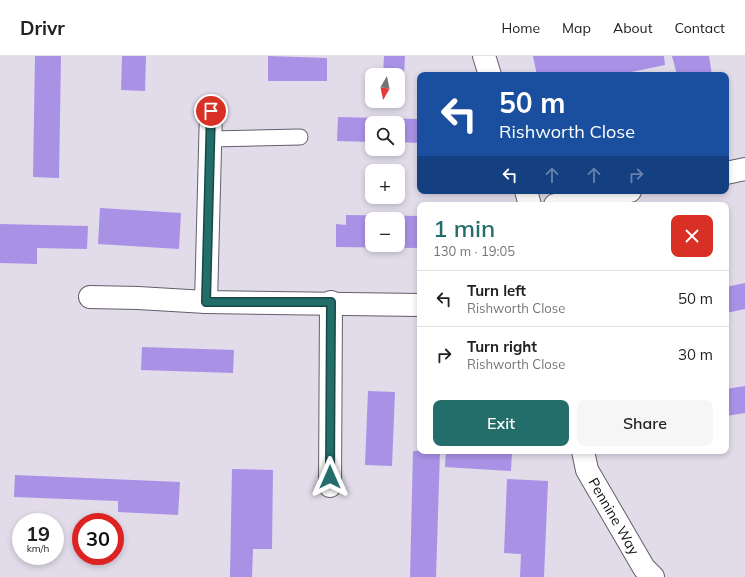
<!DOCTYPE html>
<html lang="en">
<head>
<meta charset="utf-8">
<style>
  :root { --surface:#fff; --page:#f6f6f6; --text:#202124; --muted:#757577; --line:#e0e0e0; --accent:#236e6a }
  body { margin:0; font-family:Mulish,sans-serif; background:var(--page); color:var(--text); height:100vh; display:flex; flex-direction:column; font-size:15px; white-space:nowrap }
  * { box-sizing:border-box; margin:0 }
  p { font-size:13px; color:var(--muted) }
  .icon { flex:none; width:22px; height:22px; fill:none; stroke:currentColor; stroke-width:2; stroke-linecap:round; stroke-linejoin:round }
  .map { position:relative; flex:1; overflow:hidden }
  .sheet { position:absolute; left:417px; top:146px; width:312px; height:252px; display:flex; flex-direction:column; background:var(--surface); border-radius:8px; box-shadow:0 2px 6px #0003 }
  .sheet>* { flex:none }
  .guide { position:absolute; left:417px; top:16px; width:312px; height:122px; border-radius:8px; box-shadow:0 2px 6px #0003; background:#1a4fa0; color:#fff; overflow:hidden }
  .needle { width:26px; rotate:189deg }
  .tools { position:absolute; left:365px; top:12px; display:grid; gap:8px }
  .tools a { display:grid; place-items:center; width:40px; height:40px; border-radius:8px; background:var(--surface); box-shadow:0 2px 6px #0003; font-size:20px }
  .speed { position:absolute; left:12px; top:457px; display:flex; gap:8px; font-size:20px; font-weight:700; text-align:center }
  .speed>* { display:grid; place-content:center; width:52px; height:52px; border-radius:50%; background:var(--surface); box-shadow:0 2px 6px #0003; line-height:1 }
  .speed small { font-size:10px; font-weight:400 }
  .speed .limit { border:6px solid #d22; background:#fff; color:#111 }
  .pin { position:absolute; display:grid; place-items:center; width:34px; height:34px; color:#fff; margin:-17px; border:2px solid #fff; border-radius:50%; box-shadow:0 1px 4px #0007 }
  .me { position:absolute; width:44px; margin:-22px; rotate:0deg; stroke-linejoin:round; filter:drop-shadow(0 0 3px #0008) }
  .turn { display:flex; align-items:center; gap:14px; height:84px; padding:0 16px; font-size:18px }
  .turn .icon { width:52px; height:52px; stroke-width:2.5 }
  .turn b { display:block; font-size:28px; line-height:34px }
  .lanes { display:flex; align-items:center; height:38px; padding:0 16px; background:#0003; justify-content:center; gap:20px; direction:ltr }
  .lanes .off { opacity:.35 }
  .round { display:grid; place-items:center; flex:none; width:42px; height:42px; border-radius:8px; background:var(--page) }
  .headline { display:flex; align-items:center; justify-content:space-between; height:68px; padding:0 16px }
  h1 { font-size:24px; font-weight:600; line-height:30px; color:var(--accent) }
  .primary-button { display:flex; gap:8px; margin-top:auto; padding:8px 16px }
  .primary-button a { flex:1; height:46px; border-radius:8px; background:var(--accent); color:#fff; font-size:16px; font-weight:600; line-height:46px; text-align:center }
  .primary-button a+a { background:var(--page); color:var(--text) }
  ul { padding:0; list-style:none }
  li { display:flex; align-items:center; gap:12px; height:56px; padding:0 16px; border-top:1px solid var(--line) }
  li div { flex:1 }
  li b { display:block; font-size:15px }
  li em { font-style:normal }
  header { display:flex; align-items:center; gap:24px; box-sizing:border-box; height:56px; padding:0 20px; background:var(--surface); border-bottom:1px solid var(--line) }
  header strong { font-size:19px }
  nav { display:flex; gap:22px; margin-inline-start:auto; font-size:14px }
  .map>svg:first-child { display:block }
  .building { fill:#a991e6; fill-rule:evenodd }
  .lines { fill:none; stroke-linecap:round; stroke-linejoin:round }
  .lane-casing { stroke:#645e6b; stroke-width:17 }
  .street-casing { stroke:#645e6b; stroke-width:24 }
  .lane { stroke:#fff; stroke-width:15 }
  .street { stroke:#fff; stroke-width:22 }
  .route-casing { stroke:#174845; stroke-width:10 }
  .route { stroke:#236e6a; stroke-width:7 }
  .labels { text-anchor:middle; stroke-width:4; stroke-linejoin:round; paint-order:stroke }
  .street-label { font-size:14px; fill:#0d0b10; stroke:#eee8f7 }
</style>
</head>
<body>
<header>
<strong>Drivr</strong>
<nav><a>Home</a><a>Map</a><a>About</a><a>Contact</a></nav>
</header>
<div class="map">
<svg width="745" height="521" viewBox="0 0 745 521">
  <rect width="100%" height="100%" fill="#e1dbea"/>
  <path class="building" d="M35,0H61L59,122L33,121Z
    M122,0H146L145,35L121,34Z
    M268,0L327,2V25H268Z
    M384,0H405L404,19H383Z
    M533,0H664L665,9L617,19H537Z
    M672,0H709L712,19H677Z
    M338,61L420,63V87L398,86V67H372V86L337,85Z
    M100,152L181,157L179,193L98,188Z
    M346,159L420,160V192L336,191V168L346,169ZM372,163H398V189H372Z
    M0,168L88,170L87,193L37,192V208L0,207Z
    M745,227V253L726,257V231Z
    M142,291L234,294L233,317L141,314Z
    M745,330V357L726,360V333Z
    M368,335L395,336L392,410L365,409Z
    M413,395H440L436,521H410Z
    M446,395H512L511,415L445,411Z
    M232,413L273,414L272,493H253L252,521H230Z
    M15,419L180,426L178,459L118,456V445L14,441Z
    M507,423L548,425L544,521H520L521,498L504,497Z"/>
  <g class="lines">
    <g class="lane-casing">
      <path id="lane" d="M211,83L300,81"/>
    </g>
    <g class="street-casing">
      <g id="street">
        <path d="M484,0L490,19"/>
        <path d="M726,117L745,113"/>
        <path d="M526,135L530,149"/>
        <path d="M555,149L630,135"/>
        <path d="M90,241L138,242L206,246L420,249"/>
        <path d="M206,246L211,55"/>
        <path id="s1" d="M583,395L587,414L644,512L653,521"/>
        <path d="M330,430L331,246"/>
      </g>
    </g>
    <use href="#lane" class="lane"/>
    <use href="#street" class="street"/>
  </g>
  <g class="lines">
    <g class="route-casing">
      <path id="route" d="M211,55L206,246H331L330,421"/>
    </g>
    <use href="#route" class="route"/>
  </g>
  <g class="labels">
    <g class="street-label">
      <text dy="5" stroke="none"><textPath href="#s1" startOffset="73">Pennine Way</textPath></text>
    </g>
  </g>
</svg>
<div class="tools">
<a><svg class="needle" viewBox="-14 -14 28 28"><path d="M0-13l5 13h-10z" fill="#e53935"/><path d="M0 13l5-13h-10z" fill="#757577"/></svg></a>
<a><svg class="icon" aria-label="search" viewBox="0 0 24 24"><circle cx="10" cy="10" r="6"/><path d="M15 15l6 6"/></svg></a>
<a>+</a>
<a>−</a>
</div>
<div class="speed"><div>19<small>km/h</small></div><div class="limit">30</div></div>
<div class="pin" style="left:211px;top:55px;background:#d93025"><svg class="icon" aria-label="arrive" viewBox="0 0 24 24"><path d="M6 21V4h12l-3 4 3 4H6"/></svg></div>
<svg class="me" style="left:330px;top:421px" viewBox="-20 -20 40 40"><path d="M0-17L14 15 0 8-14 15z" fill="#236e6a" stroke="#fff" stroke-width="4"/></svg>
<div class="guide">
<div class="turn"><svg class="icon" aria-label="left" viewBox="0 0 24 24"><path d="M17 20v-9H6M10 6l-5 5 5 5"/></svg><div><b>50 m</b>Rishworth Close</div></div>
<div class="lanes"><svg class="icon" aria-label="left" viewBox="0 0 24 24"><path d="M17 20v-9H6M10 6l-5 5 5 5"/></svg><svg class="icon off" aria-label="ahead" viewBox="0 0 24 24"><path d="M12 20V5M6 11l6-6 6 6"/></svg><svg class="icon off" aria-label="ahead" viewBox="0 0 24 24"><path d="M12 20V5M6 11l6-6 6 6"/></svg><svg class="icon off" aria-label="right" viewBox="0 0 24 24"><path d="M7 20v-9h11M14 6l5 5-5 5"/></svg></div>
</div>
<section class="sheet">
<div class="headline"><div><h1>1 min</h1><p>130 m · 19:05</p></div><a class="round" style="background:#d93025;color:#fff"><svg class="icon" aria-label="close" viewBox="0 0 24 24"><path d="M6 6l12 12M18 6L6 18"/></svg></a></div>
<ul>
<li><svg class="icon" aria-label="left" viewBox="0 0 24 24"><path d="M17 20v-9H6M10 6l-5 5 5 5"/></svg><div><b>Turn left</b><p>Rishworth Close</p></div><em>50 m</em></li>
<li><svg class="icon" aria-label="right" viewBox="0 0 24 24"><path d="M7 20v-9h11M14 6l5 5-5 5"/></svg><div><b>Turn right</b><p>Rishworth Close</p></div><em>30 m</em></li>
</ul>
<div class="primary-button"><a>Exit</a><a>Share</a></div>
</section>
</div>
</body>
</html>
